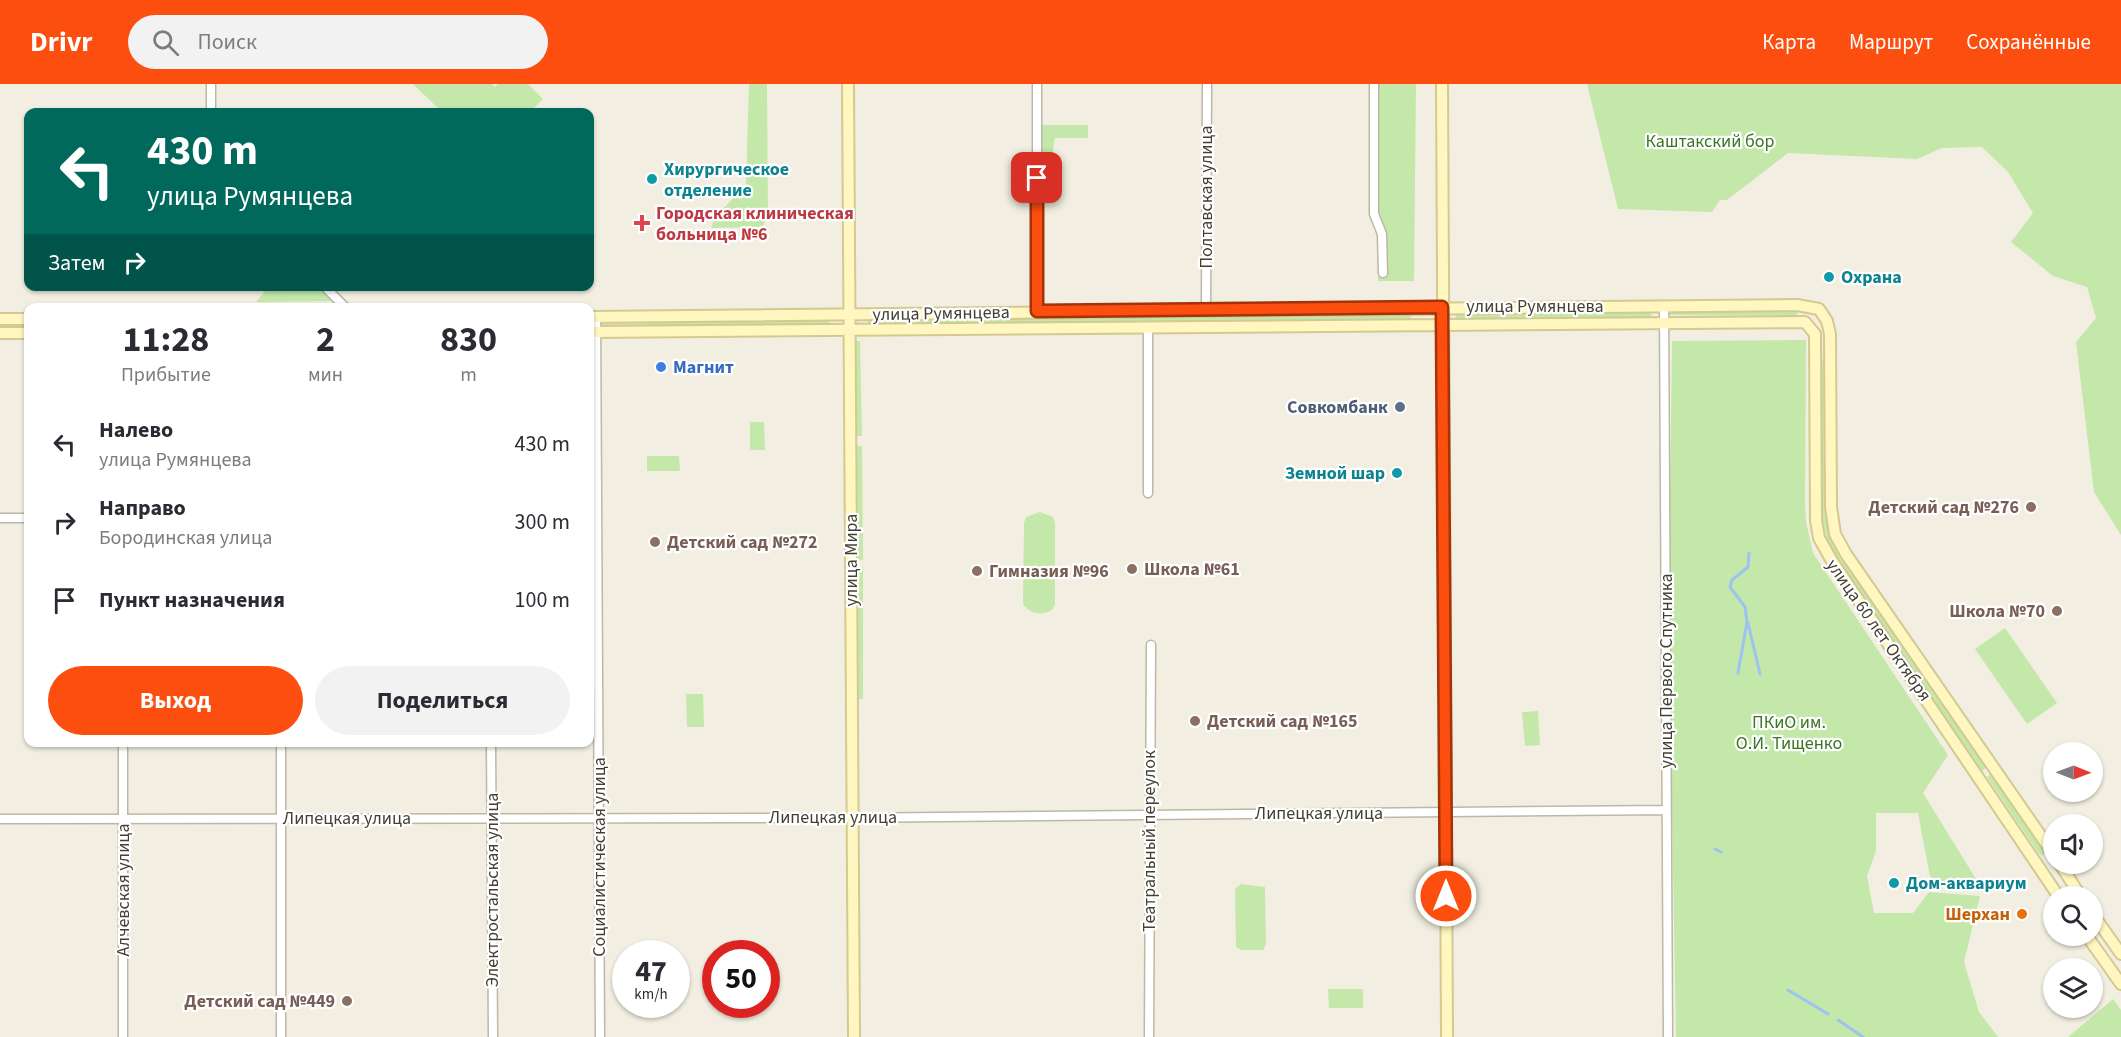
<!DOCTYPE html>
<html lang="ru">
<head>
<meta charset="utf-8">
<style>
  :root { --surface:#fff; --page:#f2f2f3; --text:#2b2b33; --muted:#7c7c81; --accent:#fc4e0f }
  body { margin:0; font-family:"Source Sans 3",sans-serif; background:var(--page); color:var(--text); height:100vh; display:flex; flex-direction:column; font-size:22px; white-space:nowrap }
  * { box-sizing:border-box; margin:0 }
  p { font-size:20px; color:var(--muted) }
  .icon { flex:none; width:33px; height:33px; fill:none; stroke:currentColor; stroke-width:2; stroke-linecap:round; stroke-linejoin:round }
  .map { position:relative; flex:1; overflow:hidden }
  .side { position:absolute; left:24px; top:219px; width:570px; height:444px; display:flex; flex-direction:column; background:var(--surface); border-radius:12px; box-shadow:0 2px 4px #0004 }
  .side>* { flex:none }
  .hud { position:absolute; left:24px; top:24px; width:570px; height:183px; border-radius:12px; box-shadow:0 2px 4px #0004; background:#00695c; color:#fff; overflow:hidden }
  .needle { width:39px; rotate:91deg }
  .buttons { position:absolute; left:2043px; top:658px; display:grid; gap:12px }
  .buttons a { display:grid; place-items:center; width:60px; height:60px; border-radius:50%; background:var(--surface); box-shadow:0 2px 4px #0004; font-size:30px }
  .speed { position:absolute; left:612px; top:856px; display:flex; gap:12px; font-size:30px; font-weight:700; text-align:center }
  .speed>* { display:grid; place-content:center; width:78px; height:78px; border-radius:50%; background:var(--surface); box-shadow:0 2px 4px #0004; line-height:1 }
  .speed small { font-size:15px; font-weight:400 }
  .speed .limit { border:9px solid #d22; background:#fff; color:#111 }
  .pin { position:absolute; display:grid; place-items:center; width:51px; height:51px; color:#fff; margin:-26px; border-radius:12px; box-shadow:0 3px 9px #0006 }
  .me { position:absolute; width:66px; margin:-33px; rotate:0deg; stroke-linejoin:round; filter:drop-shadow(0 0 4px #0008) }
  .turn { display:flex; align-items:center; gap:21px; height:126px; padding:0 24px; font-size:27px }
  .turn .icon { width:78px; height:78px; stroke-width:2.5 }
  .turn b { display:block; font-size:42px; line-height:51px }
  .then { display:flex; align-items:center; height:57px; padding:0 24px; background:#0003; gap:12px; font-size:22px }
  .eta { display:flex; justify-content:space-evenly; align-items:center; height:102px; text-align:center }
  .eta b { font-size:36px; font-weight:700; line-height:42px }
  .button { display:flex; gap:12px; margin-top:auto; padding:12px 24px }
  .button a { flex:1; height:69px; border-radius:36px; background:var(--accent); color:#fff; font-size:24px; font-weight:700; line-height:69px; text-align:center }
  .button a+a { background:var(--page); color:var(--text) }
  ul { padding:0; list-style:none }
  li { display:flex; align-items:center; gap:18px; height:78px; padding:0 24px }
  li div { flex:1 }
  li b { display:block; font-size:22px }
  li em { font-style:normal }
  header { display:flex; align-items:center; gap:36px; box-sizing:border-box; height:84px; padding:0 30px; background:var(--accent); color:#fff }
  header strong { font-size:28px }
  nav { display:flex; gap:33px; margin-inline-start:auto; font-size:21px }
  .search { width:420px; height:54px; background:var(--page); display:flex; align-items:center; gap:15px; box-sizing:border-box; padding:0 21px; border-radius:33px; color:var(--muted); font-size:22px }
  .map>svg:first-child { display:block }
  .green { fill:#c4e7aa }
  .lines { fill:none; stroke-linecap:round; stroke-linejoin:round }
  .stream { stroke:#9dc4f0; stroke-width:3 }
  .street-casing { stroke:#bdb7a5; stroke-width:11 }
  .secondary-casing { stroke:#d3c991; stroke-width:14 }
  .street { stroke:#fff; stroke-width:8 }
  .secondary { stroke:#fff7bf; stroke-width:10 }
  .route-casing { stroke:#a4330a; stroke-width:15 }
  .route { stroke:#fc4e0f; stroke-width:10 }
  .culture-dot { fill:#0f9aa8; stroke:#fff; stroke-width:2 }
  .health-dot { fill:#e0444e; stroke:#fff; stroke-width:2 }
  .shop-dot { fill:#3f7fe0; stroke:#fff; stroke-width:2 }
  .service-dot { fill:#5c6f8a; stroke:#fff; stroke-width:2 }
  .education-dot { fill:#8d6e63; stroke:#fff; stroke-width:2 }
  .food-dot { fill:#e8710a; stroke:#fff; stroke-width:2 }
  .labels { text-anchor:middle; stroke-width:4.5; stroke-linejoin:round; paint-order:stroke }
  .park-label { font-size:18px; fill:#3b7526; stroke:#fff }
  .culture-label { font-size:18px; font-weight:bold; fill:#0d838f; stroke:#fff; text-anchor:start }
  .street-label { font-size:18px; fill:#433f33; stroke:#fff }
  .health-label { font-size:18px; font-weight:bold; fill:#be3a42; stroke:#fff; text-anchor:start }
  .shop-label { font-size:18px; font-weight:bold; fill:#366cbe; stroke:#fff; text-anchor:start }
  .service-label { font-size:18px; font-weight:bold; fill:#4e5e75; stroke:#fff; text-anchor:end }
  .education-label { font-size:18px; font-weight:bold; fill:#785e54; stroke:#fff; text-anchor:start }
  .food-label { font-size:18px; font-weight:bold; fill:#c56008; stroke:#fff; text-anchor:end }
</style>
</head>
<body>
<header>
<strong>Drivr</strong>
<div class="search"><svg class="icon" aria-label="search" viewBox="0 0 24 24"><circle cx="10" cy="10" r="6"/><path d="M15 15l6 6"/></svg>Поиск</div>
<nav><a>Карта</a><a>Маршрут</a><a>Сохранённые</a></nav>
</header>
<div class="map">
<svg width="2121" height="953" viewBox="0 0 2121 953">
  <rect width="100%" height="100%" fill="#f2efe2"/>
  <path class="green" d="M413,0H492L495,3L498,0H528L543,15L530,28H442Z
    M749,0H767L768,133L762,143L711,144L715,133L746,101Z
    M1379,0H1416L1414,197H1378Z
    M1587,0H2121V451L2094,408L2076,258L2096,234L2087,203L2053,192L2011,158L2033,129L2008,88L1982,63L1942,64L1917,75L1788,69L1727,116H1720L1712,128L1618,125Z
    M1042,41H1088V54H1055L1050,85L1040,83Z
    M269,202L319,203L333,217L256,218Z
    M1797,226V232L1669,231V227Z
    M1652,227L1651,233L1457,235L1455,230Z
    M1408,229L1412,232L1409,236L868,241V236Z
    M829,236V241L603,243L601,240Z
    M1806,256L1805,421L1806,438L1813,469L1948,671L1923,709L1976,795L1931,798L1918,729H1876V767L1867,792L1874,829H1913L1929,808L1980,812L1964,878L1979,928L1998,953H1676L1667,437L1670,430L1672,257Z
    M853,257H860L862,352H854Z
    M1824,276L1827,278L1826,421L1831,451L1987,683L1982,687L1836,474C1810,435 1821,327 1821,278Z
    M750,338H764L765,366H750Z
    M855,362H862L863,476L855,477Z
    M647,372H679L680,387H647Z
    M1040,428L1053,433L1055,439V520L1052,526C1042,532 1030,530 1023,520L1024,439L1026,433Z
    M855,483H863V615H856Z
    M2005,544L2057,619L2027,640L1975,565Z
    M686,610H703L704,643H687Z
    M1538,627L1540,661L1525,662L1522,628Z
    M1992,689L2045,766L2043,772L2039,770L1987,693Z
    M1241,800L1265,803L1266,860L1263,866H1241L1236,863L1235,805Z
    M1328,905H1363V924H1329Z
    M2113,915L2121,926V953H2068Z"/>
  <g class="lines">
    <path class="stream" d="M1748,539L1760,590
      M1738,589L1747,538L1745,523L1730,503L1732,496L1748,483L1749,469
      M1715,765L1721,768
      M1788,906L1828,930
      M1838,936L1863,953"/>
    <g class="street-casing">
      <path id="street" d="M211,0V28
        M1374,0V130L1382,150L1383,189
        M324,202L346,224
        M1664,222L1668,953
        M1206,225L1207,0
        M1037,227V0
        M596,233L600,953
        M1148,409V243
        M0,434H28
        M123,658V953
        M281,658V953
        M491,658L493,953
        M0,735L838,734L1666,726
        M1149,953L1151,561"/>
    </g>
    <g class="secondary-casing">
      <path id="secondary" d="M848,0L854,953
        M1442,0L1447,953
        M590,233L1797,221L1819,225L1827,237L1830,250L1831,423L1835,450L1846,470L2054,771
        M0,235H28
        M590,248L1805,238L1815,250L1816,436L1819,454L1832,477L2059,813
        M0,249H28
        M2060,780L2081,813
        M2092,829L2121,870
        M2087,852L2121,900"/>
    </g>
    <use href="#street" class="street"/>
    <use href="#secondary" class="secondary"/>
  </g>
  <g class="lines">
    <g class="route-casing">
      <path id="route" d="M1037,94V227L1442,223L1446,812"/>
    </g>
    <use href="#route" class="route"/>
  </g>
  <g class="culture-dot">
    <circle cx="652" cy="95" r="6"/>
    <circle cx="1829" cy="193" r="6"/>
    <circle cx="1397" cy="389" r="6"/>
    <circle cx="1894" cy="799" r="6"/>
  </g>
  <path class="health-dot" d="M639 130h6v6h6v6h-6v6h-6v-6h-6v-6h6z"/>
  <circle class="shop-dot" cx="661" cy="283" r="6"/>
  <circle class="service-dot" cx="1400" cy="323" r="6"/>
  <g class="education-dot">
    <circle cx="2031" cy="423" r="6"/>
    <circle cx="655" cy="458" r="6"/>
    <circle cx="1132" cy="485" r="6"/>
    <circle cx="977" cy="487" r="6"/>
    <circle cx="2057" cy="527" r="6"/>
    <circle cx="1195" cy="637" r="6"/>
    <circle cx="347" cy="917" r="6"/>
  </g>
  <circle class="food-dot" cx="2022" cy="830" r="6"/>
  <g class="labels">
    <g class="park-label">
      <text x="1710" y="63">Каштакский бор</text>
      <text x="1789" y="644">ПКиО им.<tspan x="1789" dy="21">О.И. Тищенко</tspan></text>
    </g>
    <g class="culture-label">
      <text x="664" y="91">Хирургическое<tspan x="664" dy="21">отделение</tspan></text>
      <text x="1841" y="199">Охрана</text>
      <text x="1385" y="395" text-anchor="end">Земной шар</text>
      <text x="1906" y="805">Дом-аквариум</text>
    </g>
    <g class="street-label">
      <text transform="translate(1206 113) rotate(-90)" y="6">Полтавская улица</text>
      <text x="1535" y="228">улица Румянцева</text>
      <text transform="translate(941 229) rotate(-1)" y="6">улица Румянцева</text>
      <text transform="translate(851 476) rotate(-90)" y="6">улица Мира</text>
      <text transform="translate(1879 546) rotate(55)" y="6">улица 60 лет Октября</text>
      <text transform="translate(1666 587) rotate(-90)" y="6">улица Первого Спутника</text>
      <text x="1319" y="735">Липецкая улица</text>
      <text x="833" y="739">Липецкая улица</text>
      <text x="347" y="740">Липецкая улица</text>
      <text transform="translate(1149 757) rotate(-90)" y="6">Театральный переулок</text>
      <text transform="translate(599 773) rotate(-90)" y="6">Социалистическая улица</text>
      <text transform="translate(123 806) rotate(-90)" y="6">Алчевская улица</text>
      <text transform="translate(492 806) rotate(-90)" y="6">Электростальская улица</text>
    </g>
    <g class="health-label">
      <text x="656" y="135">Городская клиническая<tspan x="656" dy="21">больница №6</tspan></text>
    </g>
    <g class="shop-label">
      <text x="673" y="289">Магнит</text>
    </g>
    <g class="service-label">
      <text x="1388" y="329">Совкомбанк</text>
    </g>
    <g class="education-label">
      <text x="2019" y="429" text-anchor="end">Детский сад №276</text>
      <text x="667" y="464">Детский сад №272</text>
      <text x="1144" y="491">Школа №61</text>
      <text x="989" y="493">Гимназия №96</text>
      <text x="2045" y="533" text-anchor="end">Школа №70</text>
      <text x="1207" y="643">Детский сад №165</text>
      <text x="335" y="923" text-anchor="end">Детский сад №449</text>
    </g>
    <g class="food-label">
      <text x="2010" y="836">Шерхан</text>
    </g>
  </g>
</svg>
<div class="buttons">
<a><svg class="needle" viewBox="-14 -14 28 28"><path d="M0-13l5 13h-10z" fill="#e53935"/><path d="M0 13l5-13h-10z" fill="#7c7c81"/></svg></a>
<a><svg class="icon" aria-label="sound" viewBox="0 0 24 24"><path d="M4 9h4l5-4v14l-5-4H4zM17 9q2 3 0 6"/></svg></a>
<a><svg class="icon" aria-label="search" viewBox="0 0 24 24"><circle cx="10" cy="10" r="6"/><path d="M15 15l6 6"/></svg></a>
<a><svg class="icon" aria-label="layers" viewBox="0 0 24 24"><path d="M12 4l9 5-9 5-9-5zM3 14l9 5 9-5"/></svg></a>
</div>
<div class="speed"><div>47<small>km/h</small></div><div class="limit">50</div></div>
<div class="pin" style="left:1037px;top:94px;background:#d93025"><svg class="icon" aria-label="arrive" viewBox="0 0 24 24"><path d="M6 21V4h12l-3 4 3 4H6"/></svg></div>
<svg class="me" style="left:1446px;top:812px" viewBox="-20 -20 40 40"><circle r="17" fill="#fc4e0f" stroke="#fff" stroke-width="3"/><path d="M0-11L8 9 0 5-8 9z" fill="#fff"/></svg>
<div class="hud">
<div class="turn"><svg class="icon" aria-label="left" viewBox="0 0 24 24"><path d="M17 20v-9H6M10 6l-5 5 5 5"/></svg><div><b>430 m</b>улица Румянцева</div></div>
<div class="then">Затем<svg class="icon" aria-label="right" viewBox="0 0 24 24"><path d="M7 20v-9h11M14 6l5 5-5 5"/></svg></div>
</div>
<section class="side">
<div class="eta">
<div><b>11:28</b><p>Прибытие</p></div>
<div><b>2</b><p>мин</p></div>
<div><b>830</b><p>m</p></div>
</div>
<ul>
<li><svg class="icon" aria-label="left" viewBox="0 0 24 24"><path d="M17 20v-9H6M10 6l-5 5 5 5"/></svg><div><b>Налево</b><p>улица Румянцева</p></div><em>430 m</em></li>
<li><svg class="icon" aria-label="right" viewBox="0 0 24 24"><path d="M7 20v-9h11M14 6l5 5-5 5"/></svg><div><b>Направо</b><p>Бородинская улица</p></div><em>300 m</em></li>
<li><svg class="icon" aria-label="arrive" viewBox="0 0 24 24"><path d="M6 21V4h12l-3 4 3 4H6"/></svg><div><b>Пункт назначения</b></div><em>100 m</em></li>
</ul>
<div class="button"><a>Выход</a><a>Поделиться</a></div>
</section>
</div>
</body>
</html>
